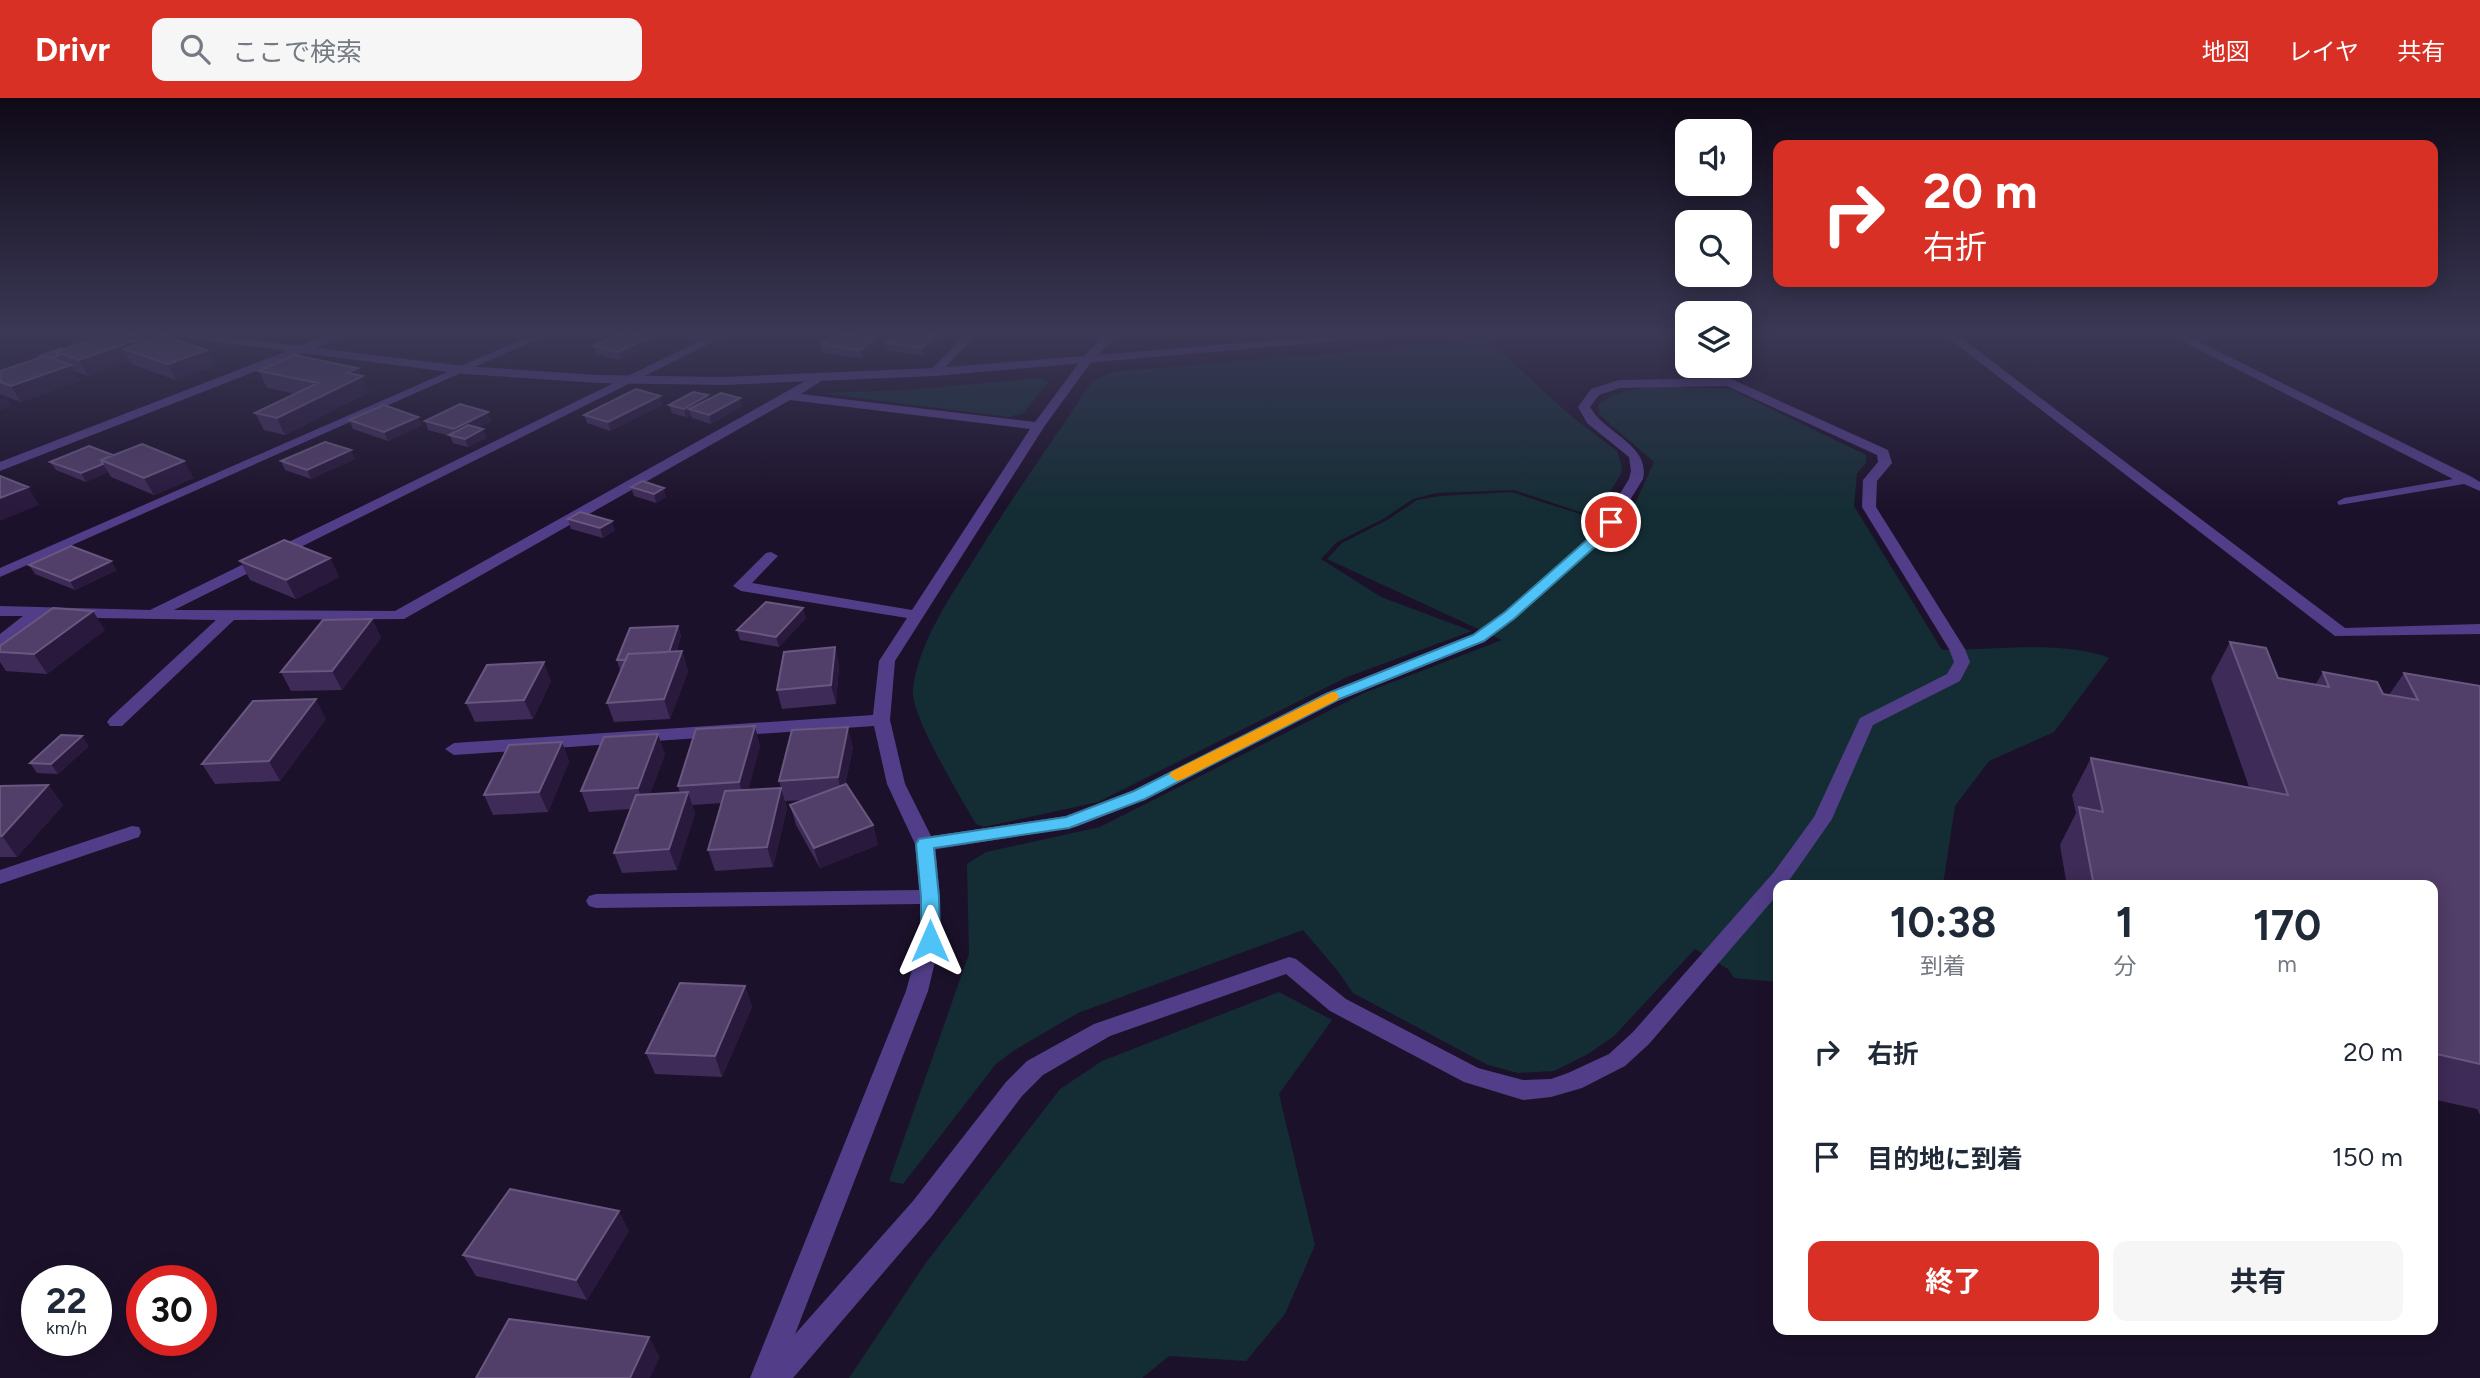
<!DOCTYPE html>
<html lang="ja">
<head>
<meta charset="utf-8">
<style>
  :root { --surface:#fff; --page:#f6f6f7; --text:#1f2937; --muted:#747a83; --accent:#d93025 }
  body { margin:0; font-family:Figtree,"Noto Sans JP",sans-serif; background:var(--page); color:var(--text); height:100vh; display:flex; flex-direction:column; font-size:26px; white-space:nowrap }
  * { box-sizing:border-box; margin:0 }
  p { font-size:23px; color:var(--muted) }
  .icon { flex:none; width:38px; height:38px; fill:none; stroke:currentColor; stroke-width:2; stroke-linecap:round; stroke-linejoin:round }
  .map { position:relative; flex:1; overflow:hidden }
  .drawer { position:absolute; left:1773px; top:782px; width:665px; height:455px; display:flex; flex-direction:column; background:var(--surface); border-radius:14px; box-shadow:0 4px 18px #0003 }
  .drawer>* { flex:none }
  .banner { position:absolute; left:1773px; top:42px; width:665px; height:147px; border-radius:14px; box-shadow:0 4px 18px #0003; background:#d93025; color:#fff; overflow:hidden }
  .tools { position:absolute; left:1675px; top:21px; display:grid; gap:14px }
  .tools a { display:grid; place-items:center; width:77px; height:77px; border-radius:14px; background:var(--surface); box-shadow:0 4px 18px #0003; font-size:35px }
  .speed { position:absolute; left:21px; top:1167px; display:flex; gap:14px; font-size:35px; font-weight:700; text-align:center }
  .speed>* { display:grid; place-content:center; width:91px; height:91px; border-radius:50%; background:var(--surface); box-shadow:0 4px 18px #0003; line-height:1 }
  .speed small { font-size:18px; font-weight:400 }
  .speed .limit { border:10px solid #d22; background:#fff; color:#111 }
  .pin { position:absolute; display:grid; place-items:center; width:60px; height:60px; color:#fff; margin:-30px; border:4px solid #fff; border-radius:50%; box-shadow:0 2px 7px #0007 }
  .me { position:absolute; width:77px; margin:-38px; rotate:0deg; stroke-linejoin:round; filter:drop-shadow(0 0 5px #0008) }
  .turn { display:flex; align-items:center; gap:24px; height:147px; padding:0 35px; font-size:32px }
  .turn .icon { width:91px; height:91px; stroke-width:2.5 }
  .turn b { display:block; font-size:49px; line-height:60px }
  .eta { display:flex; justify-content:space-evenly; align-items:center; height:119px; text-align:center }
  .eta b { font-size:42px; font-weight:700; line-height:49px }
  .action { display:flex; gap:14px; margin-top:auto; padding:14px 35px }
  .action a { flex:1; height:80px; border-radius:14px; background:var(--accent); color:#fff; font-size:28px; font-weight:700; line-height:80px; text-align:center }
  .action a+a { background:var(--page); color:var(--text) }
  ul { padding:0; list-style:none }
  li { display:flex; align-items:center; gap:21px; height:105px; padding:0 35px }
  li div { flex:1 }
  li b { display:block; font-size:26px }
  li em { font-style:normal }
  header { display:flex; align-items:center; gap:42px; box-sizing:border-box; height:98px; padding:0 35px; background:var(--accent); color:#fff }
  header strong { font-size:33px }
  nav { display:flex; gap:38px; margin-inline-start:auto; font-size:24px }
  .search { width:490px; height:63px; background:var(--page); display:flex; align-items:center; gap:18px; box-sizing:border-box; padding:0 24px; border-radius:14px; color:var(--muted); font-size:26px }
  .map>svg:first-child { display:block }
  .green { fill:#142d34 }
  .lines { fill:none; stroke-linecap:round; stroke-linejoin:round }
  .service { fill:#523e88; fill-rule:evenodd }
  .minor { fill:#523e88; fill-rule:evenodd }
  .tertiary { fill:#523e88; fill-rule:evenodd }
  .wall { fill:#3f2b57 }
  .shaded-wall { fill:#29193d }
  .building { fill:#513e69; stroke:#695780; stroke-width:2 }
  .route { fill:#4fc3f7; stroke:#337fa1; stroke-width:2 }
  .slow { fill:#f59e0b }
</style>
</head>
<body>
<header>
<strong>Drivr</strong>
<div class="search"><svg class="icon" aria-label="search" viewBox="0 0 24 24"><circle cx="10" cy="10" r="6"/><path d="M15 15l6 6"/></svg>ここで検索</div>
<nav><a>地図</a><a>レイヤ</a><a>共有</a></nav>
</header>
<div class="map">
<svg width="2480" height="1280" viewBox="0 0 2480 1280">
  <rect width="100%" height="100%" fill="#1c112a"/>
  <path class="green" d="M1488,242L1571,318L1617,353L1622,369L1621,376L1595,419L1514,392L1436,395L1413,401L1385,420L1337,444L1321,461L1381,499L1472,533L1347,579L1098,704L984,729L976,726C962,702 910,616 913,592C917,550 946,505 968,471C1007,407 1050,346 1092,284L1113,274Z
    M1040,280L1048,284L1024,315L1008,319L820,295L907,292Z
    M1711,290L1730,291L1866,357V365L1857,375L1854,408L1942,552C1989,552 2066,542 2109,560L2054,634L1989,663L1955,708L1943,787L1778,788V884L1734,880L1728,871L1695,851L1614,938L1588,956L1554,973L1518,975L1488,967L1353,895L1337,872L1303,832L1078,915L1013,953L996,966L903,1086L889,1083L969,856L967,766L986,754L1100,729L1364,595L1502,542L1327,461L1342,445L1387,422L1417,402L1440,398L1511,394L1624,430L1654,364L1600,317L1598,308C1622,283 1678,290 1711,290Z
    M1279,894L1332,922L1279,996L1315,1147L1285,1216L1246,1263L1169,1258L1142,1280H849L925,1166L1060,991L1102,963Z"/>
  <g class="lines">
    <path class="service" d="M1729,280L1888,352L1892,365L1877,383L1876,409L1965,551L1970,564L1960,583L1873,627L1832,721L1788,784L1785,788H1778V796L1649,946L1625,968L1582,990L1551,999L1523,1002L1464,984L1330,913L1286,876L1110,938L1043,977L1022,998L931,1119L793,1280H761L765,1270L913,1103L1006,984L1027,963L1094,926L1289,859L1296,861L1346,901L1478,970L1523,982L1551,981L1568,975L1609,956L1633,934L1774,774L1814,719L1860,620L1947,576L1954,564L1949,551L1862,409L1863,382L1878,364L1877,357L1727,288L1620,290L1599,297L1590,309C1604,335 1651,347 1643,381L1607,439L1516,520L1484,543L1338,603L1146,701L1076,729L925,753L918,751L915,746L918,741L925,739L1066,718L1132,693L1326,595L1472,537L1504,514L1597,433L1629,381L1631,373L1629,359L1587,325L1578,309L1591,291L1619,282Z"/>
    <path class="minor" d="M541,233H556L0,479V470Z
      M720,233H735L174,512L395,513L816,277L826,280L801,296L1035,324L1084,258H1092L1094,260L1044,329L895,563L890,622L905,686L935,746L940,799V843L928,893L778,1280H750L906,893L920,843V806L596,810L589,808L586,803L589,798L596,796L919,792L915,746L887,686L874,628L454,657L445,651L454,645L873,617L879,563L907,520L741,493L733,488L766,455L771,454L778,458L752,485L912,512L1030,331L790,302L404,521L234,522L122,628H110L107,624L110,620L216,522L42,519L6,547L0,549V536L23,518H0V508L150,512Z
      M968,233H980L939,276H931V272Z
      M1939,233H1952L2345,530L2480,526V536L2335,538Z
      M2162,233H2177L2472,379L2480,384V393L2464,386L2339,407L2337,404L2344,400L2453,381Z
      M132,728L139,729L141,734L139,739L0,786V772Z"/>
    <path class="tertiary" d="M153,233H185L300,248L338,233H354L316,250L464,268L598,277L723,279L935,270L1084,258L1110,233H1122L1098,257L1381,233H1426L1420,236L935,278L723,287L598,285L464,276L303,255L0,373V364L287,253L159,236Z
      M2452,233H2480V237L2458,236Z"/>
  </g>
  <path class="wall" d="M937,237L938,245L923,258L885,252L884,244Z
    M142,240L144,244L215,268L176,282L133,267L130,263L88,278L74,273L80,283L21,304L0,296V273L41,259L40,258L63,251Z
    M648,240L650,248L620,262L596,256L593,248Z
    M876,240L877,248L862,260L822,255L821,247Z
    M358,270L369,294L285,337L264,332L255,315L296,296L267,290L259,273Z
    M708,297L709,301L742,308L711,326L692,320L691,317L686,319L672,315L669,307Z
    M660,298L662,307L610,333L587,325L584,317Z
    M349,322L422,327L388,343L353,331Z
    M425,323H492L478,330L483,331L486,340L468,349L453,345L450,338L428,332Z
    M113,357L194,380L154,397L111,379L108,374L86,384L56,372L50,364Z
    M355,361L311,381L285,372L281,363Z
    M631,389L666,399L656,405L634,398Z
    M568,421L615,432L603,440L571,431Z
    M330,460L339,479L296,501L250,482L240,463Z
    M29,467L117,472L75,492L35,476Z
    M806,520L779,549L740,542L737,532Z
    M372,521L381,540L342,592L291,593L281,574Z
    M678,528L681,538L676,554L682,553L688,573L670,621L614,624L607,605L621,572H620L617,562Z
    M105,532L47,576L6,573L0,564V548Z
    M2230,544L2278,580L2315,587L2323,574L2383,596L2389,597L2404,575L2480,588V1017L2477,1011L2432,1001V788H2067L2060,747L2076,715L2072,697L2091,660L2249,689L2211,580Z
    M835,549L839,568L836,606L782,611L777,592Z
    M551,583L533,621L475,624L466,605Z
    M326,621L280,683L215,686L202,666Z
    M562,644L569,664L548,714L493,717L484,697Z
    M89,648L58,676L37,675L30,665Z
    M760,648L748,692L781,690L779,683L853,649L845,687L873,727L878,747L820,770L796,727L790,707L805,702L785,703L787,710L773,769L715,773L708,752L722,705L692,707L695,715L677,772L622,775L614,755L630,711L589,714L581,693L665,656L650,696L680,695L678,688Z
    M48,687L63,707L17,759H0V688Z
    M745,888L752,909L722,979L655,976L646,955Z
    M629,1133L587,1202L476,1178L463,1157Z"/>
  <path class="shaded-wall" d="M937,237L938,245L923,258L921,250Z
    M142,240L150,255L124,251L130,263L88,278L79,262Z
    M648,240L650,248L620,262L618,254Z
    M876,240L877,248L862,260L860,252Z
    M207,252L215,268L176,282L168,266Z
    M71,267L80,283L21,304L11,288Z
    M358,270L369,294L285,337L277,320L347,275Z
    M708,297L710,306L689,311L691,317L686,319L684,311Z
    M660,298L662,307L610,333L608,324Z
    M6,299L11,308L0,312V301Z
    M740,300L742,308L711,326L709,317Z
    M488,314L492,323L459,339H457L454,331Z
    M418,319L422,327L388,343L384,334Z
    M483,331L486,340L468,349L465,341Z
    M351,352L355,361L311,381L307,372Z
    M184,363L194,380L154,397L144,380Z
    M103,366L108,374L86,384L81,375Z
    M28,389L39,407L0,423V400Z
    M664,390L666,399L656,405L654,396Z
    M612,423L615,432L603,440L600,430Z
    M330,460L339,479L296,501L286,482Z
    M111,463L117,472L75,492L70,483Z
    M803,510L806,520L779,549L776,539Z
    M93,513L105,532L47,576L34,556Z
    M372,521L381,540L342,592L332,573Z
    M678,528L681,538L670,569L667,559Z
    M835,549L839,568L836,606L831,587Z
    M682,553L688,573L670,621L664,601Z
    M544,564L551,583L533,621L524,602Z
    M316,601L326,621L280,683L269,663Z
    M755,628L760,648L745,704L739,684Z
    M848,629L853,649L842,699L838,679Z
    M658,636L665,656L645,710L638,690Z
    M82,638L89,648L58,676L51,666Z
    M562,644L569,664L548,714L539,694Z
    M48,687L63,707L17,759L2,738Z
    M781,690L787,710L773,769L767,749Z
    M688,694L695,715L677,772L669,751Z
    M873,727L878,747L820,770L814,750Z
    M745,888L752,909L722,979L715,958Z
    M619,1113L629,1133L587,1202L576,1182Z
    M649,1239L660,1259L650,1280H630Z"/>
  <path class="building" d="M116,233H121L142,240L79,262L56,254Z
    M899,233H908L937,237L921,250L884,244Z
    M623,234L648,240L618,254L593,248Z
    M837,235L876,240L860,252L821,247Z
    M163,237L207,252L168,266L124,251Z
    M61,250L63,251L56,254L58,258L52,260L40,258Z
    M294,257L358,270L347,275L363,278L277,320L255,315L318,285L259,273Z
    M45,258L71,267L11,288L0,284V273Z
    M636,291L660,298L608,324L584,317Z
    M693,294L708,297L684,311L669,307Z
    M721,295L740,300L709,317L689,311Z
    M460,306L488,314L454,331L425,323Z
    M384,307L418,319L384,334L349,322Z
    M468,327L483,331L465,341L449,337Z
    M325,344L351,352L307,372L281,363Z
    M142,346L184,363L144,380L101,362Z
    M89,348L113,357L101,362L103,366L81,375L50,364Z
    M0,378L28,389L0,400Z
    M642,383L664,390L654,396L631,389Z
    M580,414L612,423L600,430L568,421Z
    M284,442L330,460L286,482L240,463Z
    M71,448L111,463L70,483L29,467Z
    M766,504L803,510L776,539L737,532Z
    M53,510L93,513L34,556L0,554V548Z
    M372,521L332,573L281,574L323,522Z
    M678,528L669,554L628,556L626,562H617L630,530Z
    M2230,544L2266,550L2278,580L2329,589L2323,574L2377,584L2383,596L2418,602L2404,575L2480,588V966L2432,955V788H2094L2079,709L2103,714L2091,660L2288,697Z
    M835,549L831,587L777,592L784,554Z
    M682,553L664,601L607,605L628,556Z
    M544,564L524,602L466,605L487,567Z
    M316,601L269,663L202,666L253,603Z
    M755,628L739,684L678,688L696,631Z
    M848,629L838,679L779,683L792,632Z
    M658,636L638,690L581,693L604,639Z
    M61,637L82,638L51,666L30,665Z
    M562,644L539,694L484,697L509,647Z
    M846,686L873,727L814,750L790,707Z
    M48,687L2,738H0V688Z
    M781,690L767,749L708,752L725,693Z
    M688,694L669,751L614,755L636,697Z
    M680,885L745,888L715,958L646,955Z
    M510,1091L619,1113L576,1182L463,1157Z
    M509,1221L649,1239L630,1280H476Z"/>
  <linearGradient id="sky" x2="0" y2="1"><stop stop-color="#0f0917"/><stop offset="0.57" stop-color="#3a3855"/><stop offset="1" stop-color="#3a3855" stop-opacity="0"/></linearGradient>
  <rect width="2480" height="412" fill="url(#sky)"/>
  <path class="route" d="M1611,420L1617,424L1606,439L1515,520L1484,543L1337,602L1145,701L1069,730L934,750L939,799L940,843L937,848H923L921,843V799L916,746L919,741L1066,719L1134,693L1326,596L1473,537L1505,514L1597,433L1606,421Z"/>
  <path class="slow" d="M1332,594L1337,595L1339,599L1337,602L1183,681L1177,683L1169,677L1171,674Z"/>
</svg>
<div class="tools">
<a><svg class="icon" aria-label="sound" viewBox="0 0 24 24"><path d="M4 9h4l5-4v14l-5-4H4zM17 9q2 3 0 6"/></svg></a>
<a><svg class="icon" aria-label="search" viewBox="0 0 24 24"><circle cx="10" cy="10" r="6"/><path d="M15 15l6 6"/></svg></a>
<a><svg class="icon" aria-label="layers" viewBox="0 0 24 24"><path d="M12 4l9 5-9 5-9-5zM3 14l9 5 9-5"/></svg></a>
</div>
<div class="speed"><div>22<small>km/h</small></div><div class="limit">30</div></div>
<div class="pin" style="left:1611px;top:424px;background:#d93025"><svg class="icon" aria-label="arrive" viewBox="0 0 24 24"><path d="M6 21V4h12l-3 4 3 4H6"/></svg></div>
<svg class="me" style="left:930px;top:843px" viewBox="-20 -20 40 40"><path d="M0-17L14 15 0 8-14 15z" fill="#4fc3f7" stroke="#fff" stroke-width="4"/></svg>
<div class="banner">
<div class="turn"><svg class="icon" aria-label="right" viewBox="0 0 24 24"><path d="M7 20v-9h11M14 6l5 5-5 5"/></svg><div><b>20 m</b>右折</div></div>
</div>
<section class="drawer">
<div class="eta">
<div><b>10:38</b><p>到着</p></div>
<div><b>1</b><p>分</p></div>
<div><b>170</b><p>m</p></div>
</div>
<ul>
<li><svg class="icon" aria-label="right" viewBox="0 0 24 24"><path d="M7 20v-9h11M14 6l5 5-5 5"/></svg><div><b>右折</b></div><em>20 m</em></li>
<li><svg class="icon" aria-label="arrive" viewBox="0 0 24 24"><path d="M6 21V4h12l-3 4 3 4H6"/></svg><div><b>目的地に到着</b></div><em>150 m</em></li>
</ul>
<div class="action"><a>終了</a><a>共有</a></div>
</section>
</div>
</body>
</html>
